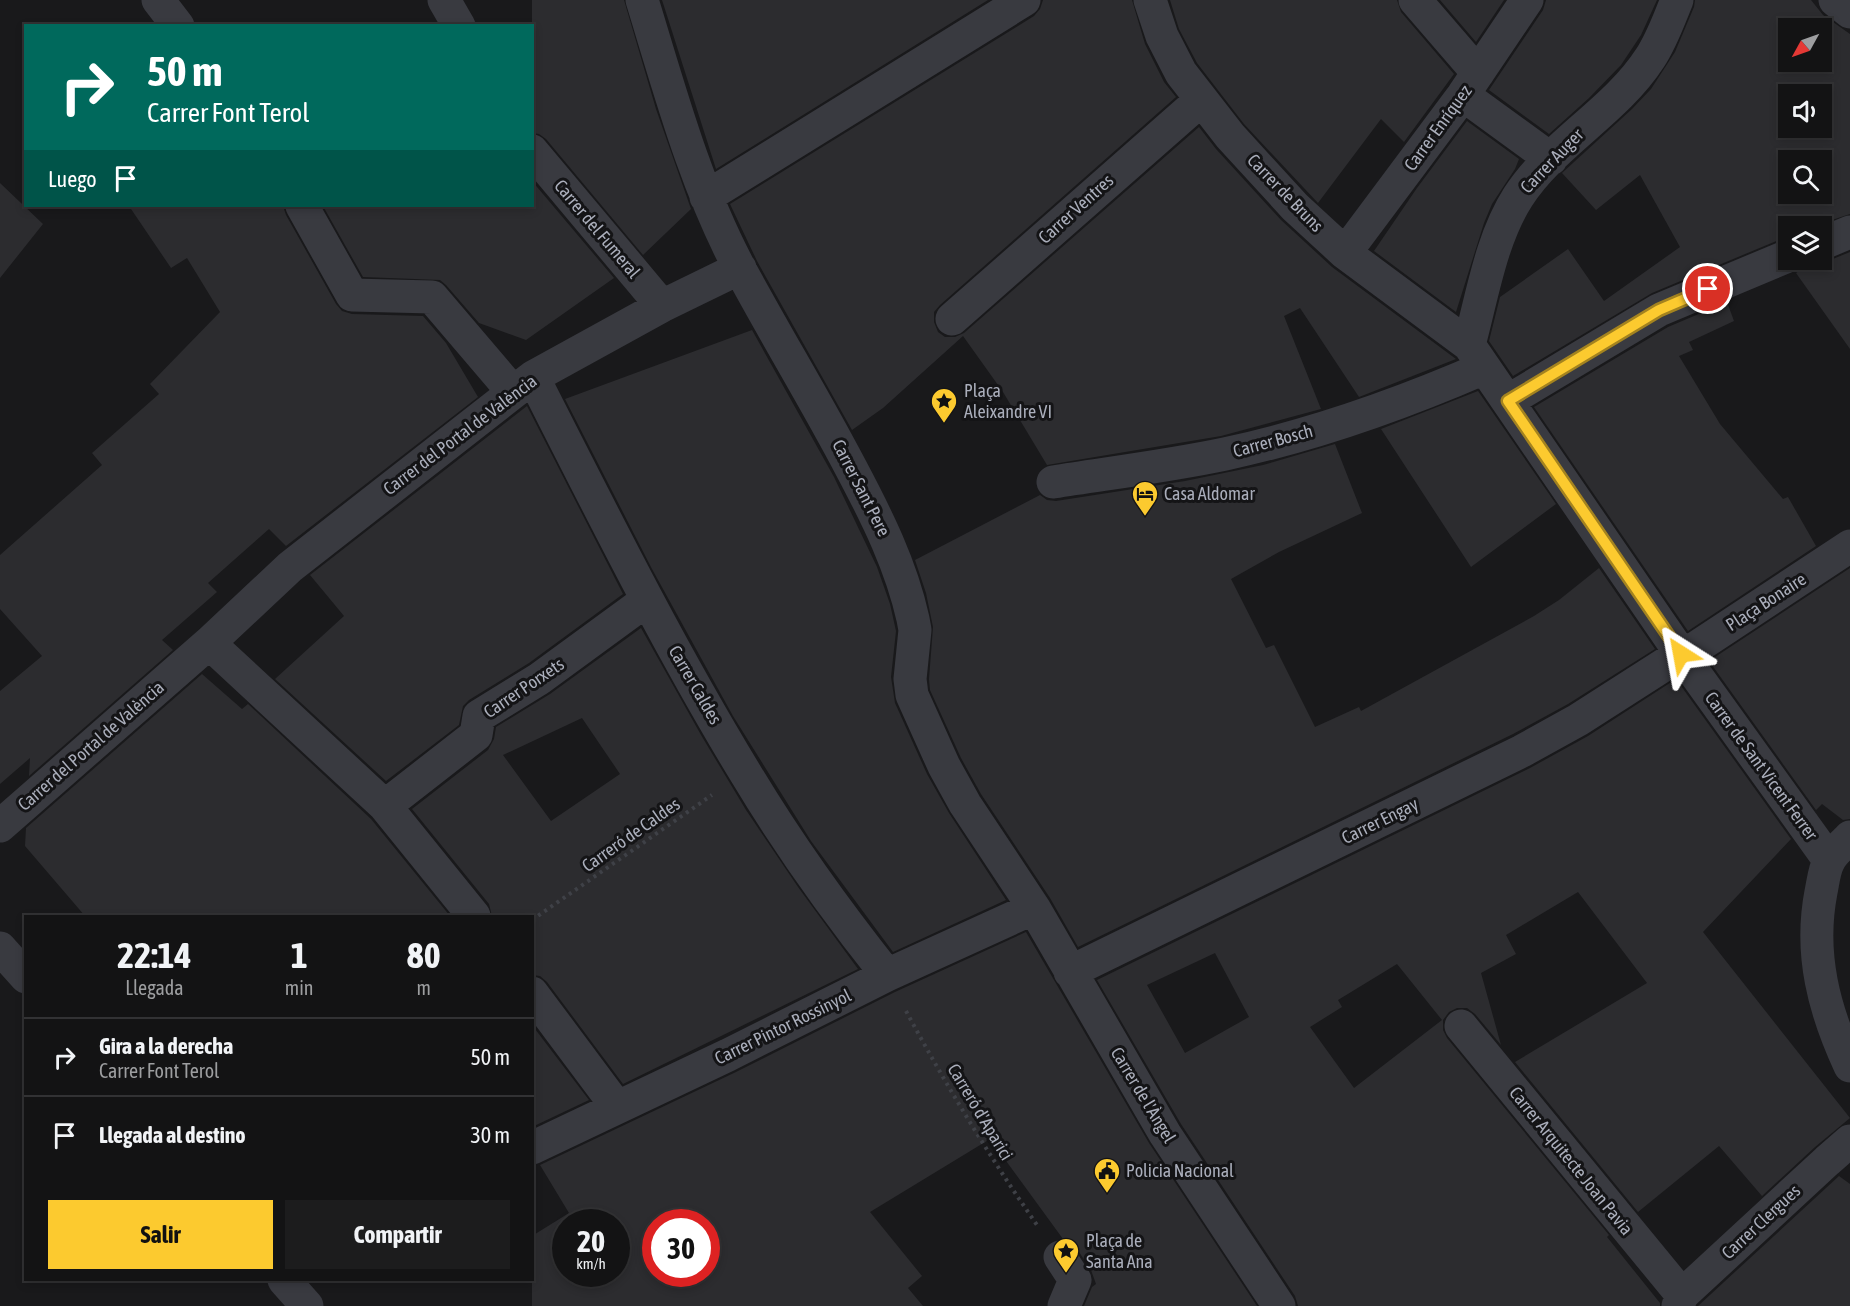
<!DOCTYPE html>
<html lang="es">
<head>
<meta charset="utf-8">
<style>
  :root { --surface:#131314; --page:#1c1c1d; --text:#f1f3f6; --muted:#9d9ea0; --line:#323234; --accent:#fcca2f }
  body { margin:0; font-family:"Asap Condensed",sans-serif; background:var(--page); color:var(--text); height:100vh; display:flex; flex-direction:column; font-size:22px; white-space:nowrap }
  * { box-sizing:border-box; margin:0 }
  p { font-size:20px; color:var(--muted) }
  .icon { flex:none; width:33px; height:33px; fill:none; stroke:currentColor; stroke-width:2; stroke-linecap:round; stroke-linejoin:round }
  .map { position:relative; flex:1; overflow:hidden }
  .details { position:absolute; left:24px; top:915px; width:510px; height:366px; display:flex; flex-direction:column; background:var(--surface); border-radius:0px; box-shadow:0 3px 9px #0003,0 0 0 2px var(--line) }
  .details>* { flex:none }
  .banner { position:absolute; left:24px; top:24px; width:510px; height:183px; border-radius:0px; box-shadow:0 3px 9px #0003,0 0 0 2px var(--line); background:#00695c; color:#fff; overflow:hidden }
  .needle { width:39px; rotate:230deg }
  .tools { position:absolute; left:1778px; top:18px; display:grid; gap:12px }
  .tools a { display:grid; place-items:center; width:54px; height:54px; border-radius:0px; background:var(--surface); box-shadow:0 3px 9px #0003,0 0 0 2px var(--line); font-size:30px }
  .speed { position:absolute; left:552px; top:1209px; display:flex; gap:12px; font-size:30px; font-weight:700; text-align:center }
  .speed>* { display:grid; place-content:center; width:78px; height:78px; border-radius:50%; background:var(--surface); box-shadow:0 3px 9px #0003,0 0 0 2px var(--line); line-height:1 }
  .speed small { font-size:15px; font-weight:400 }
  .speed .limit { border:9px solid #d22; background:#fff; color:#111 }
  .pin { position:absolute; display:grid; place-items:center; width:51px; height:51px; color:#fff; margin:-26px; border:3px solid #fff; border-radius:50%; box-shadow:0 2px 6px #0007 }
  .me { position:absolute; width:66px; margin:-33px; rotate:326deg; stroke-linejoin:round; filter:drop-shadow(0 0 4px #0008) }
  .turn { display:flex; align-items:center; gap:21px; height:126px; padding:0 24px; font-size:27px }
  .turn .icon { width:78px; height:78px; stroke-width:2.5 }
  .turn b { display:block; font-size:42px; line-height:51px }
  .then { display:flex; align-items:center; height:57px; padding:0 24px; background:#0003; gap:12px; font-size:22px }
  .eta { display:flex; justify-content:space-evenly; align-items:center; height:102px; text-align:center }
  .eta b { font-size:36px; font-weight:700; line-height:42px }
  .cta { display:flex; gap:12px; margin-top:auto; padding:12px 24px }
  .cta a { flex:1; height:69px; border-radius:0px; background:var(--accent); color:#111; font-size:24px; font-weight:700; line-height:69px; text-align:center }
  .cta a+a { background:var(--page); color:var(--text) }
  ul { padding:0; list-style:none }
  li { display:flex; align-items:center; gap:18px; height:78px; padding:0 24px; border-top:2px solid var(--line) }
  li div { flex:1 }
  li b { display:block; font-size:22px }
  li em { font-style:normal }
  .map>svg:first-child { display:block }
  .building { fill:#2c2c2f; fill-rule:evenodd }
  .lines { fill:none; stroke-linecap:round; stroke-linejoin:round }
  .path { stroke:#3f4147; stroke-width:4; stroke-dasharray:3 4.5; stroke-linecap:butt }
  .minor { stroke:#393a40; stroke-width:33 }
  .route-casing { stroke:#a4831f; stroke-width:15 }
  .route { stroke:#fcca2f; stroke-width:10 }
  .labels { text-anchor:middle; stroke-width:6; stroke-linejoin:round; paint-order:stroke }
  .street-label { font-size:18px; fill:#aaaebb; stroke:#141416 }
  .poi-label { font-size:18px; fill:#aaaebb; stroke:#141416; text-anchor:start }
</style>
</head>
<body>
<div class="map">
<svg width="1850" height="1306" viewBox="0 0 1850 1306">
  <rect width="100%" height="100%" fill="#19191b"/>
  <path class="building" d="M532,0H624L656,109L691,209L643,255L546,139L539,134L532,133Z
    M662,0H988L716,169Z
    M1043,0H1132L1145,44L1164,82L1176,97L940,305L934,312V322L938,332L945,337H955L964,333L1199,127L1216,149L1281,220L1332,267L1456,359L1359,397L1300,308L1284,316L1321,409L1221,436L1047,465L1003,392L963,336L883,408L852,430L757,261L730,204L1034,16L1040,9Z
    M1170,0H1397L1401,12L1454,74L1404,142L1381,119L1318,203L1244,124L1197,63L1179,29Z
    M1440,0H1504L1476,42Z
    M1546,0H1657L1641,35L1621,65L1589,98L1549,134L1489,90L1543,10Z
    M1695,0H1811L1823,15L1850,34V214L1814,226H1788V238L1781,239L1652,293L1513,376L1489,341L1500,297L1568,249L1604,301L1680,247L1640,175L1596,210L1562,173L1632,109L1651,89L1675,52L1694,7ZM1788,28H1821V62H1788ZM1788,94H1821V128H1788ZM1788,160H1821V194H1788Z
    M1467,121L1519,159L1515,169L1492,204L1484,223L1456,312L1374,251L1417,188Z
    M532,181L614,278L526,340L479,323L446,285L440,280L363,277L323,206H532Z
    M0,183L43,224L0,278Z
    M129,206H283L286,215L336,304L342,311L352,314L423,316L446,343L478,397L286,546L269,529L208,583L217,592L162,640L173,650L29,776L30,758L0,784V691L42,656L0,609V555L102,465L92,453L159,394L150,384L220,312L187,258L171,268Z
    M1850,252V349L1796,273L1803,268L1806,260L1819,263L1828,261Z
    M1727,302L1734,321L1689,342L1693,350L1679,356L1720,424L1783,499L1788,497L1816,546L1688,631L1534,407L1668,327Z
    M752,330L834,477L877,567L890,604L896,631L891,677L895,703L927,774L949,813L1006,900L893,952L811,841L733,716L652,569L565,399Z
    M1478,391L1556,504L1471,567L1381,429Z
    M527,406L623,594L529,663L469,700L463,706L459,725L386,781L275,679L344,616L310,575Z
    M1335,444L1362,513L1279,552L1231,579L1266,648L1274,645L1315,727L1359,707L1361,711L1534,616L1559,600L1599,568L1655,649L1568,704L1513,734L1078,947L1050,898L981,794L961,758L930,690L929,679L933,627L926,593L915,560L1040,495L1047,500L1056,501L1185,481L1263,465Z
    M1850,568V819L1843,820L1822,804L1816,810L1709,661Z
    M641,628L701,735L746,810L798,887L858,969L623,1084L547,982L540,976L532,975V916H492L489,904L412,809L488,750L494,739L496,727L550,694ZM582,718L620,774L551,821L503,755Z
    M202,674L242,709L248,704L371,819L450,916H85L25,846L26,828Z
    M1676,679L1791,839L1703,932L1850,1118L1815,1147L1762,1196L1719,1146L1638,1212L1515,1062L1647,983L1578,892L1506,935L1516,954L1481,973L1501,1045L1475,1014L1467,1008H1457L1449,1012L1443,1020V1030L1447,1038L1609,1235L1607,1237L1660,1303V1306H1298L1295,1296L1181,1124L1097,980L1530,768L1588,736ZM1215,953L1249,1017L1185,1053L1147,985ZM1397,964L1442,1020L1354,1088L1310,1027L1342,1007L1338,1000Z
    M1026,932L1149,1143L1257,1306H1084L1092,1287L1096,1284L1091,1270L1075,1246L1069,1241L1063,1239L990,1139L870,1212L922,1276L908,1288L923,1306H532V1236L569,1213L540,1165L736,1072L895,992ZM566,1222H616V1274H566ZM656,1222H706V1274H656Z
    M532,1025L589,1100L532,1127Z
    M1839,1176L1850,1184V1306H1698Z"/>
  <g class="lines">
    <path class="path" d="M532,920L712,795
      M906,1011C946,1085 989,1156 1037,1225"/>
    <path class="minor" d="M158,0L178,26
      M444,0L459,26
      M642,0C670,91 695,185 740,269C776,336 816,401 851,468C877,517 901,565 913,619L915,630L910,679L912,695L944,766L965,804L1034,908L1165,1134L1279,1306
      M1150,0L1162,36L1181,73L1230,136L1295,207L1345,253L1469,345L1681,654L1829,860
      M1415,0L1478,73
      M1835,0L1850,12
      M1463,95L1551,159
      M532,151L662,306
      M706,197L1024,0
      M302,206L352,295L432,297L513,392
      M1821,244L1850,232
      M1345,253L1463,95L1527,0
      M952,319L1201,100
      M1469,345C1482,297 1491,239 1518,197C1553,143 1615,112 1650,58C1662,40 1669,19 1677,0
      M533,377C601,511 668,646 746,774C788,844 836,911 887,975
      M1508,401L1659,310L1788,256
      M1053,482C1110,473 1168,466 1225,454C1314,435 1401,404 1484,368
      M209,643L385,806L474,916
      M385,806L476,735L479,716L539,679L647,600
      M0,826L209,643L290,567L533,377L662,306L740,268
      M1850,837C1844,844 1833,852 1829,861C1824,870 1823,883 1821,892C1809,954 1824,1010 1850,1066
      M0,948L26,977
      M1070,972L1522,751L1578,720L1681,654L1697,647L1850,546
      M532,993L617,1107
      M1461,1026L1682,1295
      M532,1148L728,1055L887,975L1034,908
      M1060,1257L1075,1280L1064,1306
      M284,1280L307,1306
      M1678,1306L1682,1295L1827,1161L1850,1141"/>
  </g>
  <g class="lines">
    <g class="route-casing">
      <path id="route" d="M1681,654L1508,401L1659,310L1708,289"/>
    </g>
    <use href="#route" class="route"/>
  </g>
  <defs>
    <g id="sight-pin" transform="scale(1.35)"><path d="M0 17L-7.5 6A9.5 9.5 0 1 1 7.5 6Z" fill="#fcca2f" stroke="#141416"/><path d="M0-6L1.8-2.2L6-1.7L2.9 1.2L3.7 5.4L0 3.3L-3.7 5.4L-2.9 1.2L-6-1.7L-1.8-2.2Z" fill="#111"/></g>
    <g id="hotel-pin" transform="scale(1.35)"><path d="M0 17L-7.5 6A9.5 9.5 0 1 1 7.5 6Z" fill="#fcca2f" stroke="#141416"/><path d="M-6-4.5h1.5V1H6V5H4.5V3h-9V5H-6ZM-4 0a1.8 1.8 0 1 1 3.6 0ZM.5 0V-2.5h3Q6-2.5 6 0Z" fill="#111"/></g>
    <g id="civic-pin" transform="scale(1.35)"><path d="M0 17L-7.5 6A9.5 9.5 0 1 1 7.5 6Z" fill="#fcca2f" stroke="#141416"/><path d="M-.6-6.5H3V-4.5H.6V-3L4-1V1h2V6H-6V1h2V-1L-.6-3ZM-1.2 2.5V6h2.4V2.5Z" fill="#111"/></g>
  </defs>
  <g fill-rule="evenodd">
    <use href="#sight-pin" x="944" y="401"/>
    <use href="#hotel-pin" x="1145" y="494"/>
    <use href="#civic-pin" x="1107" y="1171"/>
    <use href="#sight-pin" x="1066" y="1251"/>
  </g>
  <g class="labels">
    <g class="street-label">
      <text transform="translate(1438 128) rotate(-54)" y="6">Carrer Enríquez</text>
      <text transform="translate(1552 161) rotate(-46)" y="6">Carrer Auger</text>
      <text transform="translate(1285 193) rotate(46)" y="6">Carrer de Bruns</text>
      <text transform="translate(1076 209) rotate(-42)" y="6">Carrer Ventres</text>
      <text transform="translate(597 229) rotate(50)" y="6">Carrer del Fumeral</text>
      <text transform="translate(460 435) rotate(-37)" y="6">Carrer del Portal de València</text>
      <text transform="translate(1273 441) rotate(-15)" y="6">Carrer Bosch</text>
      <text transform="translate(861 488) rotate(63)" y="6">Carrer Sant Pere</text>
      <text transform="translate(1766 602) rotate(-33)" y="6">Plaça Bonaire</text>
      <text transform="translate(695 685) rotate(60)" y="6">Carrer Caldes</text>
      <text transform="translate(524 688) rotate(-34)" y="6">Carrer Porxets</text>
      <text transform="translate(91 746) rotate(-41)" y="6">Carrer del Portal de València</text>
      <text transform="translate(1761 766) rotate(54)" y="6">Carrer de Sant Vicent Ferrer</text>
      <text transform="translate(1380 821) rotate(-26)" y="6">Carrer Engay</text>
      <text transform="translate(631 835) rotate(-35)" y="6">Carreró de Caldes</text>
      <text transform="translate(783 1027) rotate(-26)" y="6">Carrer Pintor Rossinyol</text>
      <text transform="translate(1143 1095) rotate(59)" y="6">Carrer de l'Àngel</text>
      <text transform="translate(980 1112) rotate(59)" y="6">Carreró d'Aparici</text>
      <text transform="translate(1571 1161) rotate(51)" y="6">Carrer Arquitecte Joan Pavia</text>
      <text transform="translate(1761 1222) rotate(-43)" y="6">Carrer Clergues</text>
    </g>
    <g class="poi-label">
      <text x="964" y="397">Plaça<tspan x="964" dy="21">Aleixandre VI</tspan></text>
      <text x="1164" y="500">Casa Aldomar</text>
      <text x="1126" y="1177">Policia Nacional</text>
      <text x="1086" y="1247">Plaça de<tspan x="1086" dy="21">Santa Ana</tspan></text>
    </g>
  </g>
</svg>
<div class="tools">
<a><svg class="needle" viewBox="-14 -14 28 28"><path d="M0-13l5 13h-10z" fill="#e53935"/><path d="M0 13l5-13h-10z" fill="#9d9ea0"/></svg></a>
<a><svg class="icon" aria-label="sound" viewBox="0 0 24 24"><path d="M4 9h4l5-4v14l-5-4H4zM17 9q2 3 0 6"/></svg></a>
<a><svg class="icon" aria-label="search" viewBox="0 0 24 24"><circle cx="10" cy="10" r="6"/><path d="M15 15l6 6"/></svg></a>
<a><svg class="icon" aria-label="layers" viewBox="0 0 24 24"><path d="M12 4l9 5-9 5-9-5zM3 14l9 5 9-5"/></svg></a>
</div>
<div class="speed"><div>20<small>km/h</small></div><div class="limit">30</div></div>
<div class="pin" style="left:1708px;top:289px;background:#d93025"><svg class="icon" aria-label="arrive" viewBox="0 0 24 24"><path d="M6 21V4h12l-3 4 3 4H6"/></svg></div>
<svg class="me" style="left:1681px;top:654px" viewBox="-20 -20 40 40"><path d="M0-17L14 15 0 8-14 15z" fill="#fcca2f" stroke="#fff" stroke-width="4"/></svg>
<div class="banner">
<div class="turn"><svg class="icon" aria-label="right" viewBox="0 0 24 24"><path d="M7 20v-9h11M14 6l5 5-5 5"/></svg><div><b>50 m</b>Carrer Font Terol</div></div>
<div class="then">Luego<svg class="icon" aria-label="arrive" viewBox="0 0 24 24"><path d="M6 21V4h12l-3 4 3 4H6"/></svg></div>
</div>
<section class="details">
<div class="eta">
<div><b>22:14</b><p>Llegada</p></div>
<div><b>1</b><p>min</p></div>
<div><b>80</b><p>m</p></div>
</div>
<ul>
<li><svg class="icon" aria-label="right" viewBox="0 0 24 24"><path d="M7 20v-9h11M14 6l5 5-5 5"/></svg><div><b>Gira a la derecha</b><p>Carrer Font Terol</p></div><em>50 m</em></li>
<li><svg class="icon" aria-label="arrive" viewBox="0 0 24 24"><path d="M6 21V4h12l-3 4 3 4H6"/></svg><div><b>Llegada al destino</b></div><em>30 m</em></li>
</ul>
<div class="cta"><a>Salir</a><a>Compartir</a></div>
</section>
</div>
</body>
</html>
